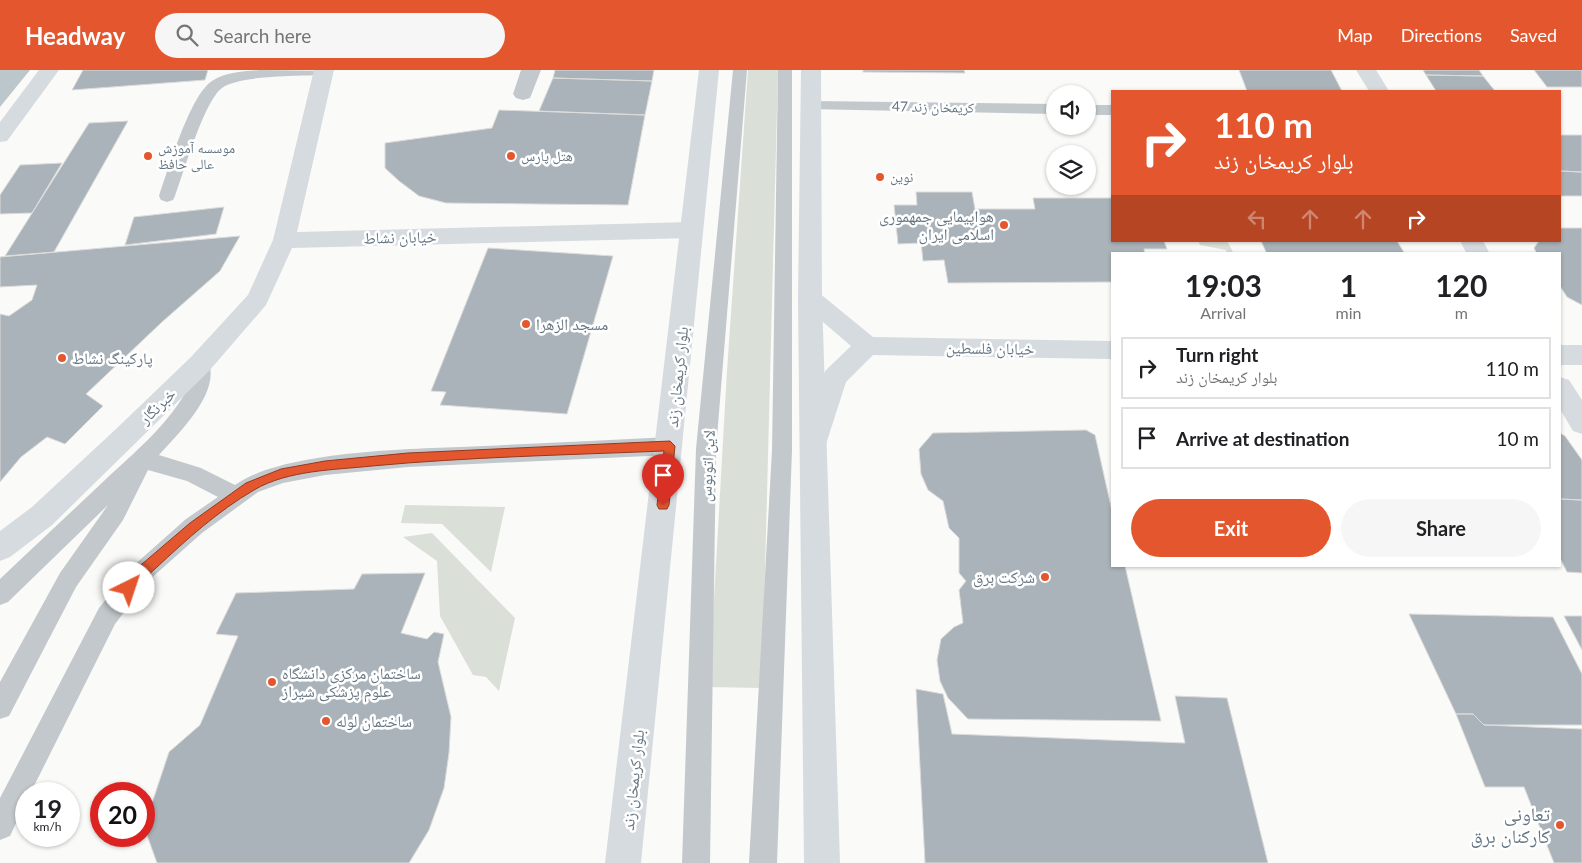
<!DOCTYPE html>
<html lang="en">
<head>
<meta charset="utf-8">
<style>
  :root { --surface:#fff; --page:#f6f6f6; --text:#202124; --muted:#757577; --line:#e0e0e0; --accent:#e4572e }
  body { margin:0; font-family:Lato,"Noto Naskh Arabic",sans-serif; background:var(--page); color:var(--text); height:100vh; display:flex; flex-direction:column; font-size:19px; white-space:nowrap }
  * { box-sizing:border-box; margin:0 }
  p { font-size:16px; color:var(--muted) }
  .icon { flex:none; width:28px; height:28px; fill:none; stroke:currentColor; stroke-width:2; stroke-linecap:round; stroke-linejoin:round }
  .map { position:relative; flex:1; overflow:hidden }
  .details { position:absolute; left:1111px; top:182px; width:450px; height:315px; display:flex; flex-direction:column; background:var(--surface); border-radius:0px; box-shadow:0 1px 4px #0004 }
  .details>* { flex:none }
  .hud { position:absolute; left:1111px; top:20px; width:450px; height:152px; border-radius:0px; box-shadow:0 1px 4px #0004; background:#e4572e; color:#fff; overflow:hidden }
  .tools { position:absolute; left:1046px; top:15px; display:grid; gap:10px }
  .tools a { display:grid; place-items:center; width:50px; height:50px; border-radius:50%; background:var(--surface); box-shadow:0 1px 4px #0004; font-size:25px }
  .speed { position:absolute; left:15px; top:712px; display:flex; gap:10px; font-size:25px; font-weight:700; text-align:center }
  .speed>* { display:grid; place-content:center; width:65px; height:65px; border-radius:50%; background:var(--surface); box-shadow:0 1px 4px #0004; line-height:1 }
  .speed small { font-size:12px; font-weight:400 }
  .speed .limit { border:8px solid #d22; background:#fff; color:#111 }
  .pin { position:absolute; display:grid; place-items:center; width:42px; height:42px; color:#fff; margin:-51px -21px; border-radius:50% 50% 50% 0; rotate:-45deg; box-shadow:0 0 5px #0007 }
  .pin .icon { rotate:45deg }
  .me { position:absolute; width:55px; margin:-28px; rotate:41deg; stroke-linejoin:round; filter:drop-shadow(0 0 4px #0008) }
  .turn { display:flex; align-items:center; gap:18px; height:105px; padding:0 20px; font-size:22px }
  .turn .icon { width:65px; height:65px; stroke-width:2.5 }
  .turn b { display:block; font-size:35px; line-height:42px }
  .lanes { display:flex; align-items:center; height:48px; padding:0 20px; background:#0003; justify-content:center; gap:25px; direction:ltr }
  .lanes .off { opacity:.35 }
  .eta { display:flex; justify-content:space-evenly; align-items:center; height:85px; text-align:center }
  .eta b { font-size:30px; font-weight:700; line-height:35px }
  .primary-button { display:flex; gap:10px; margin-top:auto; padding:10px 20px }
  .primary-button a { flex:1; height:58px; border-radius:30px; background:var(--accent); color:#fff; font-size:20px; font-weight:700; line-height:58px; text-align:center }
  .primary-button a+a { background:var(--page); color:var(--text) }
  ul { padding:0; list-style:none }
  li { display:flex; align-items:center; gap:15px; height:62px; margin:0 10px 8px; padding:0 10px; border:2px solid var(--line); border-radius:0px }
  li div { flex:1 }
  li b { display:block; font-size:19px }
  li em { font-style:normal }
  header { display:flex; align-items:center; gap:30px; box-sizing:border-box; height:70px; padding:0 25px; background:var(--accent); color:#fff }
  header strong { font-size:24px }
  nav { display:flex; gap:28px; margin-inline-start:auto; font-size:18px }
  .search { width:350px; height:45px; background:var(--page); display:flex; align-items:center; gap:12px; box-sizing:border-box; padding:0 18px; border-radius:28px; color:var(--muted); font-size:19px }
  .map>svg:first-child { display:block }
  .green { fill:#dadfd7 }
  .water { fill:#bbc7cb }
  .building { fill:#aab3b9; stroke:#dcdcda }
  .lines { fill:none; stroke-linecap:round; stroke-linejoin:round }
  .lane { fill:#c3c8cc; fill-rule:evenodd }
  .street { fill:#c3c8cc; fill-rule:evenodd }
  .secondary { fill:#d6dbdf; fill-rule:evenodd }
  .primary { fill:#d6dbdf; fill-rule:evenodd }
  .route { fill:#e4572e; stroke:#94391e }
  .poi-dot { fill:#e4572e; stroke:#fff; stroke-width:2 }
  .labels { text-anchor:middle; stroke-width:5; stroke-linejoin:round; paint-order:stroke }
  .far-street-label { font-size:14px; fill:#657683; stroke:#fff }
  .far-poi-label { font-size:14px; fill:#657683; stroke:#fff; text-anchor:start }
  .poi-label { font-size:16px; fill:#657683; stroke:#fff; text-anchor:start }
  .street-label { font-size:16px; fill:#657683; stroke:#fff }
  .near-poi-label { font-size:19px; fill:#657683; stroke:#fff; text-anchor:end }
</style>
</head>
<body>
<header>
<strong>Headway</strong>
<div class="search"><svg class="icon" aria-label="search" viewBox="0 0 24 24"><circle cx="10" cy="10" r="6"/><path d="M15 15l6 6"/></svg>Search here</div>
<nav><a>Map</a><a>Directions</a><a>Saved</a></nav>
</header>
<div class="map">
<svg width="1582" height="793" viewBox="0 0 1582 793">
  <rect width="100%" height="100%" fill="#fafaf8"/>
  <path class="green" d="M748,0H778L762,618L709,617L727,301Z
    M1198,171H1227L1234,184H1227L1226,180L1200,175Z
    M405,435L505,437L491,502L442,454L401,453Z
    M432,463L515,548L499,621L486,607L473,605L440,546L437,491L403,467Z"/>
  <path class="water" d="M0,0H30L0,37Z"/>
  <path class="building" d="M83,0H208L205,10L72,20Z
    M555,0H654L652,11L553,8Z
    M863,0H964L965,3L863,2Z
    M1239,0H1331L1342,21H1247Z
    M1423,0H1479L1483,6L1426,5Z
    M1534,0H1582V17H1547Z
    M1426,5L1483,6L1495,21H1436Z
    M553,8L652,11L645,45L539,41Z
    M499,40L645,45L628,135L446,133L419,126L399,111L385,98V73L492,58Z
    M128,51L54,182L5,186L89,53Z
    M1560,65H1582V102L1560,101Z
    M62,93L32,143L0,144V125L20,95Z
    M1560,101L1582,102V126H1560Z
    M916,122H972L975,139H1035L1033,128H1112V171H1164L1167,179H1144L1145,184H1112V212L948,213L944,190L923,191L921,173L898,174L894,135H917Z
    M224,137L216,164L125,175L134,147Z
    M1560,158H1582V235L1567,227L1560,216V184H1537L1534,178L1539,171H1560Z
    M240,166L220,201L162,252L86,324L103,336L65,374L47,367L21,387L0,412V244L9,246L32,230L37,215L0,217V187Z
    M1261,171H1397L1405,184H1267Z
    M488,178L613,186L567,344L440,335L446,322L431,321Z
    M1086,360L1095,365L1112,441V496H1125L1161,651L968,649L948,628L940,611L937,590L941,569L954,557L963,553L959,520L966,511L959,503V468L949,458L943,431L928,420L921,404L919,379L933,363Z
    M1560,363L1565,366L1582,390V430L1560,429Z
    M1560,429L1582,430V503L1567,502L1560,488Z
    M425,503L401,563L427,569L434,562L444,564L438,592L451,647L449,683L444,718L429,760L409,793H157L144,757L169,682L200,655L238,566L216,564L236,523L354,519L362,504Z
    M1409,544L1553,547L1582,604V655H1484L1473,644H1456Z
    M1564,546H1582V580Z
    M916,619L943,624L952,664L1185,673L1175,626L1227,628L1268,793H925Z
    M1456,644H1473L1484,655L1582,659V793H1554L1524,717H1485Z"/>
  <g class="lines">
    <path class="lane" d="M261,0L331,1L329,4L324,5C302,6 238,5 222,18C204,31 184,102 175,126L173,130L167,132L161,130L159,126C168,100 190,25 212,11C225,2 246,1 261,0Z
      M733,0H747L716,379L710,793H682L696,379Z
      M778,0H792V380L777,793H749L772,380Z
      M812,31L1055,34V44L807,39L804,36L807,33Z
      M1088,35H1112V45H1088Z
      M200,287L207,289C224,320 178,364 159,385L201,398L235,415C286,379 420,379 484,376C546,373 608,370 670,367L677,370L680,376L677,382L670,385L408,397L325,405L283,413L258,422L202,463L148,511L115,554L30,724H26V732L10,766L0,770V728L99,538L132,497L186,449L218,427L187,411L148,400L123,450L76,517L9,646L0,649V612L60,503L108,435L8,532L0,535V509C35,476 71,442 106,409C133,384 165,357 184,325C191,314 187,300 193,289Z"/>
    <path class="street" d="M521,0H541L530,28L523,30L516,28L513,24Z"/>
    <path class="secondary" d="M39,0H59L7,71L0,72V52Z
      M314,0H334L297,162L691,152L699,155L702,160L699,165L691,168L292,178L266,235L209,301L52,455L10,487L0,491V461L32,437L116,359L191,287L248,225L273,170Z
      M1356,0H1376L1389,21H1369Z
      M1460,171H1483L1490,184H1467Z
      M810,219L818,222L873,267L1112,271V289L873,285L846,312L827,371L824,379L814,382L804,379L801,371L822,307L826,300L851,276L802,234L798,228L802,222Z
      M1560,275H1582V295H1560Z
      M1560,307L1569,310L1582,330V364L1573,361L1560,339Z"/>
    <path class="primary" d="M699,0H719L641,793H605Z
      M801,0H821L822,228L840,793H804L798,228Z"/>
  </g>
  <path class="route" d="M670,371L675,376L669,435L667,439H659L657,435L664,381C566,385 469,387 372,396C334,400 288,400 254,420C218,441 186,470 156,498C148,504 137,521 129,524L124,522L123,518L135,500L190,453L246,413L281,399L325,391L408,383Z"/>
  <g class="poi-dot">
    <circle cx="148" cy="86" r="5"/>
    <circle cx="511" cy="86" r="5"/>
    <circle cx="880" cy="107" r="5"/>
    <circle cx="1004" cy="155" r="5"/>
    <circle cx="526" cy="254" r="5"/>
    <circle cx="62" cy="288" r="5"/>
    <circle cx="1045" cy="507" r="5"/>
    <circle cx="272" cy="612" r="5"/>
    <circle cx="326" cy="651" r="5"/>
    <circle cx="1560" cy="755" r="5"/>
  </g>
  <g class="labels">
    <g class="far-street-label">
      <text transform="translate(933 37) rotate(1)" y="5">47 کریمخان زند</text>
    </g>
    <g class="far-poi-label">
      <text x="158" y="83">موسسه آموزش<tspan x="158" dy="16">عالی حافظ</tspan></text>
      <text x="521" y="91">هتل پارس</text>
      <text x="890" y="112">نوین</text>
    </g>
    <g class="poi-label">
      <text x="994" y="152" text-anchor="end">هواپیمایی جمهموری<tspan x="994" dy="18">اسلامی ایران</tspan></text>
      <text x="536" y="260">مسجد الزهرا</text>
      <text x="72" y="294">پارکینگ نشاط</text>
      <text x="1035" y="513" text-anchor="end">شرکت برق</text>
      <text x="282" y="609">ساختمان مرکزی دانشگاه<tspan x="282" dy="18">علوم پزشکی شیراز</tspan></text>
      <text x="336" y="657">ساختمان لوله</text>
    </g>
    <g class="street-label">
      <text transform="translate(400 167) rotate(-1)" y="6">خیابان نشاط</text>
      <text transform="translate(990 278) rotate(1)" y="6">خیابان فلسطین</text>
      <text transform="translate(677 307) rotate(-84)" y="6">بلوار کریمخان زند</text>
      <text transform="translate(157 336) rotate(-44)" y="6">خبرنگار</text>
      <text transform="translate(707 396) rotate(-87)" y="6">لاین اتوبوس</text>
      <text transform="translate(633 710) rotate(-84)" y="6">بلوار کریمخان زند</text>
    </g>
    <g class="near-poi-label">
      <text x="1550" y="751">تعاونی<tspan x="1550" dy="22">کارکنان برق</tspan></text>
    </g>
  </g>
</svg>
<div class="tools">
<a><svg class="icon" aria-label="sound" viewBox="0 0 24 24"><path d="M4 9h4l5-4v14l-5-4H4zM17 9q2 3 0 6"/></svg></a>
<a><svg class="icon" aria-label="layers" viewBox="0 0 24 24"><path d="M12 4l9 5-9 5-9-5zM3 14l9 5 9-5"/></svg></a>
</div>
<div class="speed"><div>19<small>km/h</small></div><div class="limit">20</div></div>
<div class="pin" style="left:663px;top:435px;background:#d93025"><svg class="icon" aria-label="arrive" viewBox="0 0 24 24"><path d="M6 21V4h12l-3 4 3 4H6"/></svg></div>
<svg class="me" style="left:129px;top:518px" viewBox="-20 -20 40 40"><circle r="19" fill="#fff"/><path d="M0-13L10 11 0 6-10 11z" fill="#e4572e"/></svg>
<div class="hud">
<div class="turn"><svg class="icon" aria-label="right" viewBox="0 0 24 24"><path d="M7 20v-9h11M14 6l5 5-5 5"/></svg><div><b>110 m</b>بلوار کریمخان زند</div></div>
<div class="lanes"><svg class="icon off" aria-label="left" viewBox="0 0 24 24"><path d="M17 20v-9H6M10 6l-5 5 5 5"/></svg><svg class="icon off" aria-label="ahead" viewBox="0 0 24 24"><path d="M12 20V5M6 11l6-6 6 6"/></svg><svg class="icon off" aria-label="ahead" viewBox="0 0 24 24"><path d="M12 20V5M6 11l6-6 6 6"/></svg><svg class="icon" aria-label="right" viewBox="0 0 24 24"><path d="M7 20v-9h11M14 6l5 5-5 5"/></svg></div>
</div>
<section class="details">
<div class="eta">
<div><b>19:03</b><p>Arrival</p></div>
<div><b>1</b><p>min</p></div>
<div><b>120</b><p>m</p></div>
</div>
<ul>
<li><svg class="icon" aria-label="right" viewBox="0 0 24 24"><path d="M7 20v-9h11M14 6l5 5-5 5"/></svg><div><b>Turn right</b><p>بلوار کریمخان زند</p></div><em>110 m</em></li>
<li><svg class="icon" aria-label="arrive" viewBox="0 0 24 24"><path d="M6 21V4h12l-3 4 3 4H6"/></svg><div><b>Arrive at destination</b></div><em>10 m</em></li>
</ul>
<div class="primary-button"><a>Exit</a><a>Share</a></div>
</section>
</div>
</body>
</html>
